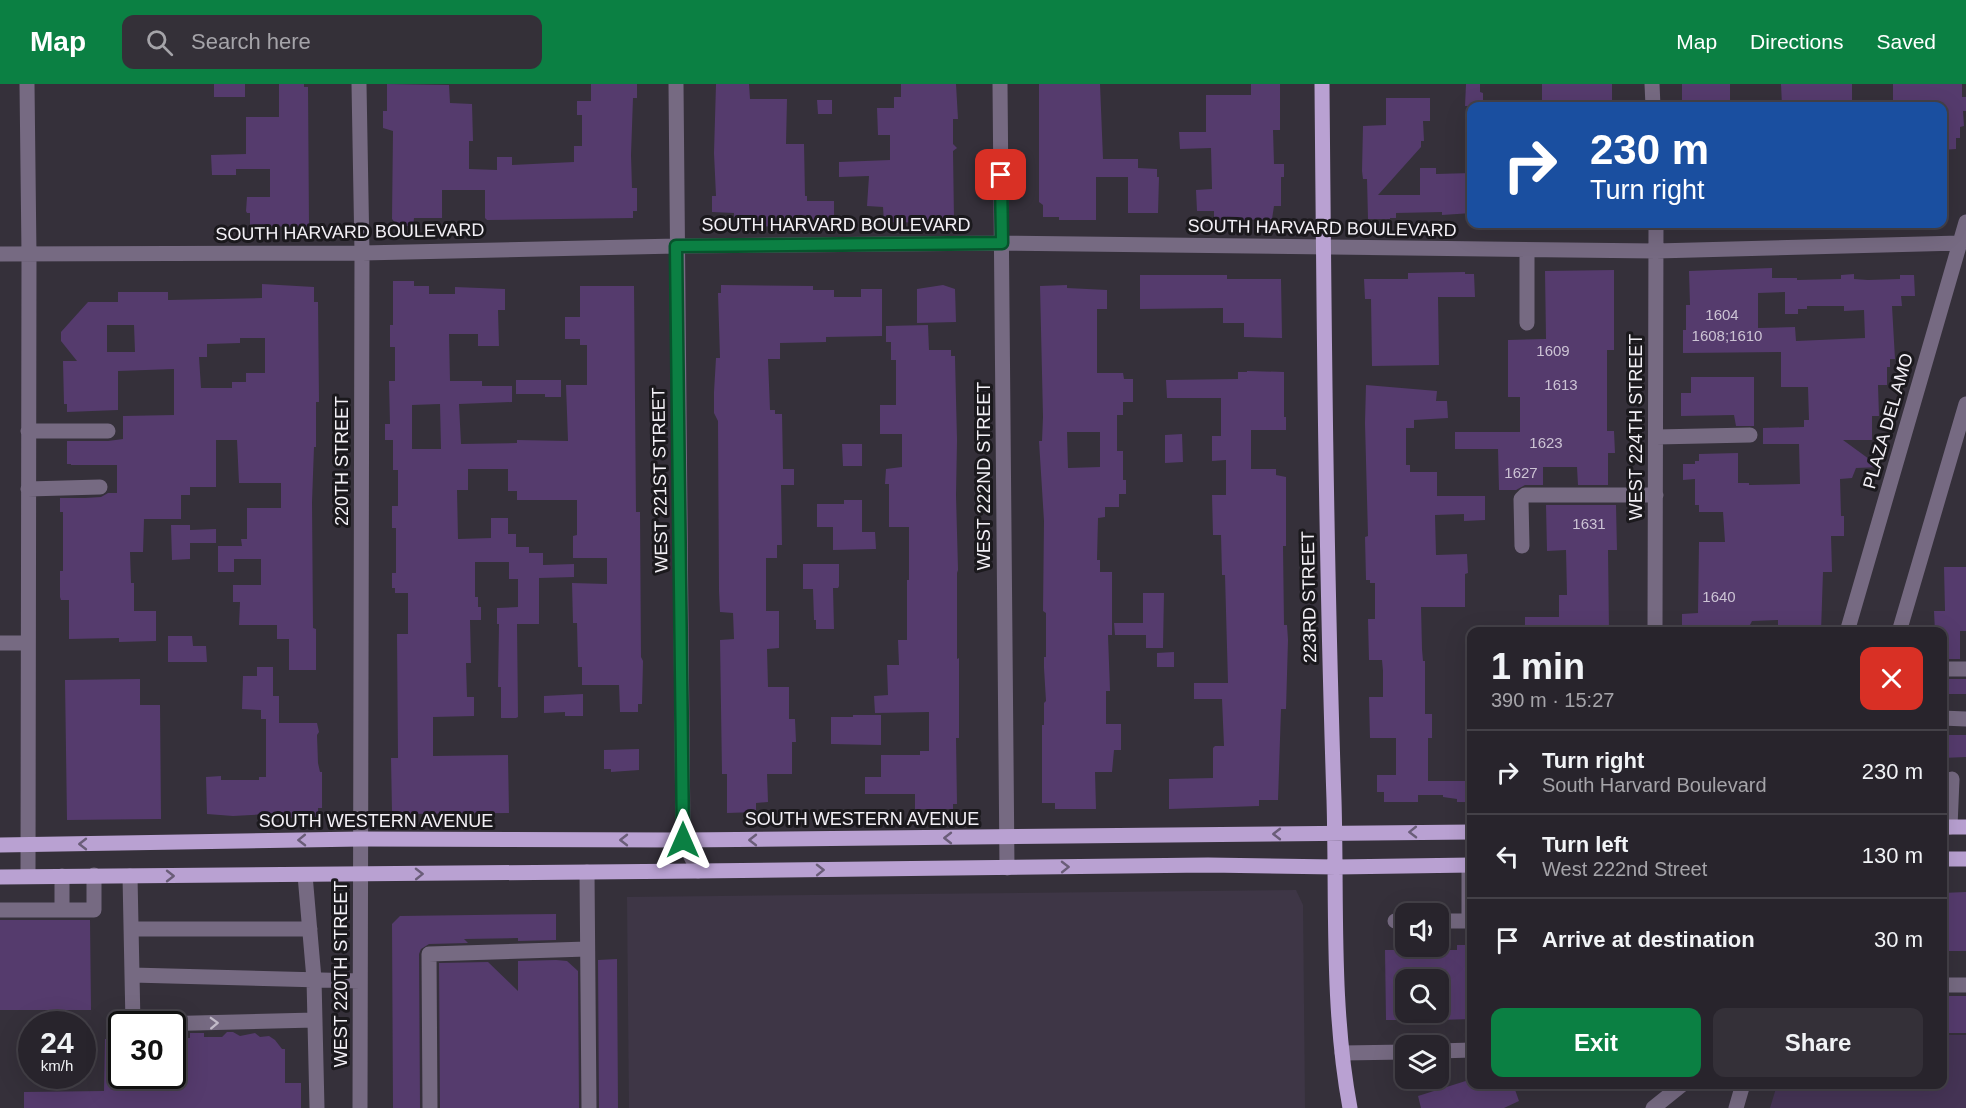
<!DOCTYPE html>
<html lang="en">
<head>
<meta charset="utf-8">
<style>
  :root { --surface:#28242c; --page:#343038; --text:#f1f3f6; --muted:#a5a4a9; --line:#444148; --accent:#0b8043 }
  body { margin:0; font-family:Helvetica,sans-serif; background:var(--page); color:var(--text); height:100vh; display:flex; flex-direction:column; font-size:22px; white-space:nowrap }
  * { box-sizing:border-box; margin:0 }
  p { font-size:20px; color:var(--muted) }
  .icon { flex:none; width:33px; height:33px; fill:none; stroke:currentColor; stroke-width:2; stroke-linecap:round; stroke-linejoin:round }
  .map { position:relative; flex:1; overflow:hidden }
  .side { position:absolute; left:1467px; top:543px; width:480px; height:462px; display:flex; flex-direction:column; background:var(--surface); border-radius:12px; box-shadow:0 6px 24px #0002,0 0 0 2px var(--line) }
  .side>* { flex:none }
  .banner { position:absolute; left:1467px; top:18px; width:480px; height:126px; border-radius:12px; box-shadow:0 6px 24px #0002,0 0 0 2px var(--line); background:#1a4fa0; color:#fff; overflow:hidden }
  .controls { position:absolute; left:1395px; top:819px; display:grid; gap:12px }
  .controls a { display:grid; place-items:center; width:54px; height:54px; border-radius:12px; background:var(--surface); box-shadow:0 6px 24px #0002,0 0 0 2px var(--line); font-size:30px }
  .speed { position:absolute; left:18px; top:927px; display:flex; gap:12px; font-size:30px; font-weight:700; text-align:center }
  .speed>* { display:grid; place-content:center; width:78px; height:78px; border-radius:50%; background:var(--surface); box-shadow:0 6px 24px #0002,0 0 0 2px var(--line); line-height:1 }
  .speed small { font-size:15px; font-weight:400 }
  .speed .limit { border:3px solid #111; border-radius:9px; background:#fff; color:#111 }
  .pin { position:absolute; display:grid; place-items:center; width:51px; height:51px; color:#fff; margin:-26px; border-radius:12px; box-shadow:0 3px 9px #0006 }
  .me { position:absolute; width:66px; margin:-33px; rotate:0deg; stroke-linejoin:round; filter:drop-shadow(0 0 4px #0008) }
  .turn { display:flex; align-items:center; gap:21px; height:126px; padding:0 24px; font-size:27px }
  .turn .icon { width:78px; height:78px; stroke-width:2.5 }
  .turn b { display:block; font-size:42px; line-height:51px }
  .round { display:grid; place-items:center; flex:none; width:63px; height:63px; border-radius:12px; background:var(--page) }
  .head { display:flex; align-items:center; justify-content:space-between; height:102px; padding:0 24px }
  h1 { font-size:36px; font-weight:700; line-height:45px }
  .cta { display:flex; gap:12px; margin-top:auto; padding:12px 24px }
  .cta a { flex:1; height:69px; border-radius:12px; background:var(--accent); color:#fff; font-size:24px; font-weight:700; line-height:69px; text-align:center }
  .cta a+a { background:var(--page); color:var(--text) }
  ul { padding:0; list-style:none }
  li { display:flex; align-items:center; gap:18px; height:84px; padding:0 24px; border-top:2px solid var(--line) }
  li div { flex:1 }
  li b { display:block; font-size:22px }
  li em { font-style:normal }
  header { display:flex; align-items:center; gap:36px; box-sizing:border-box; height:84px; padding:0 30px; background:var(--accent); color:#fff }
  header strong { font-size:28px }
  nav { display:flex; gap:33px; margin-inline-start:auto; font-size:21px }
  .search { width:420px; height:54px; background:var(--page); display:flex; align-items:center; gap:15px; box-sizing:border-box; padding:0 21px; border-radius:12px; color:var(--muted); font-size:22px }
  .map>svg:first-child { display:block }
  .built { fill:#3e3646 }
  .green { fill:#453455 }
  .building { fill:#553b6d; fill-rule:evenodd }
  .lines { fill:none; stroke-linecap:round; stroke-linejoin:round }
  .minor { stroke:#766a82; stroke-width:15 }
  .major { stroke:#b9a1d2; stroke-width:15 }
  .oneway { stroke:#6a5d78 }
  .oneway2 { stroke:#c1bac8 }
  .route-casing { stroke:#07532c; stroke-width:15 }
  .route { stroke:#0b8043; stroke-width:10 }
  .labels { text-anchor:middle; stroke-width:6; stroke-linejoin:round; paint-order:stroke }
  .number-label { font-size:15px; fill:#ccc3d4 }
  .street-label { font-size:18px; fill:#f3f0f6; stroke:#1b191d }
</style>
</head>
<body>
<header>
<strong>Map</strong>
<div class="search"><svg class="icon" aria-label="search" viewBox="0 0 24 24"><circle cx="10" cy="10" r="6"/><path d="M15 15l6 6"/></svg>Search here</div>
<nav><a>Map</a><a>Directions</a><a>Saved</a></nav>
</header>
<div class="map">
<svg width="1966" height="1024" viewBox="0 0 1966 1024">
  <rect width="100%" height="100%" fill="#35303a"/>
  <path class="built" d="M1296,806L1303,821L1305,1024H629L627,813Z"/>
  <path class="green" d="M1943,951H1966V1024H1770L1777,1001L1942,1000Z"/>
  <path class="building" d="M214,0H245V13H214Z
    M279,0H304V3H308L309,143L250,142V129H247L246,127L247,113H270V85H236V91H212L211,71L246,70V33H279Z
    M387,0L449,1L450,19L472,20L473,57H469V85L497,86V73H512V81L574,78V62H582V31H577V17H591V0H637V14H633L631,71L632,104H637V127H633V134L487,136L485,134V106H442V134H414L413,142H398L392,135L393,47L383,44V27H387Z
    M716,0H749L750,15H787L786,60H804L805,112H807V117H834V141L741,143V133H734V129L712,128V112H716L714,69Z
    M901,0H956L958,35H953V60L957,64L953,67L954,136H951V139L884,138L883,123L867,122L869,92L839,93V78L890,76V51H878L877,24H894V13H901Z
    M1039,0H1100L1103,75H1138V84L1157,85V93H1159L1158,129H1128V93H1096V136H1059V133H1043V121L1039,118Z
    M1251,0H1280V46H1273L1274,80H1284V93H1281V122H1274L1272,135L1214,137V127H1197L1196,106L1212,105L1211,64L1180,65L1179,48H1206V11H1251Z
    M1466,0H1480V8L1483,9V22H1465Z
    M1542,0H1612V22H1542Z
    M1682,0H1730V22H1682Z
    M1781,0H1852V22H1782Z
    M1893,0H1962V13H1966V27H1963L1964,42L1960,43V54H1956V65L1942,66V22H1893Z
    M1386,14H1430V37H1423L1424,57H1421V63L1378,111H1420V84H1436V90L1472,89V129L1442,131V128L1396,129V134H1390V135H1368L1367,95H1363L1362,87L1363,42L1386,41Z
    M817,16H832V30H818Z
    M1772,184V194H1797V196L1841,195V191L1854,190V195L1868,196L1900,195V191H1914L1915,212H1901L1902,222H1892L1895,275H1890V283H1887V301H1878L1879,332H1872V356H1843L1880,383L1856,384L1852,394L1840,395L1841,432H1844V452H1831L1832,488H1823L1821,548H1778V536L1752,537L1750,541H1740V546H1726V548H1682V530L1698,529L1699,458H1725L1723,428H1699V421H1695V395L1683,396V380H1695V377H1699V370L1738,369V399H1749V401L1800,400L1799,360H1763V344L1804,343V336H1809L1808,303H1781V268L1683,269V246H1686V221H1690L1689,187ZM1785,208V230H1798V225H1807V222H1844V227L1864,226L1865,254L1796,257L1795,243L1758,244V209Z
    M1614,186V266H1607V347H1614L1615,369H1608V401H1578L1577,383H1543V401H1525L1516,406H1499L1498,365H1455V348H1520V313H1508V256L1546,255L1545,187Z
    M1465,188V190H1474L1475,213H1438L1439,281L1372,282L1371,215H1365L1364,195H1408V189Z
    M1140,191H1227V195H1281L1282,254L1244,253V239H1223V224L1140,225Z
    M393,197H414V202H429V210H455V203L505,205V226H498L499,262H478V250H449L450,297H482V302H512V318L459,320L461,360L517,359V356L568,357L566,301H587V261H580V255H565V233H580V202H634L636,428H640L641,573L643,577L642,620H638V628H620L619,601H582V583H578L577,539H573L572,499L607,500V474H573V452L577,451V416H517V407H508V385H468V406H457L458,455L491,454V434H508V450H516V463H529V469H543V481L574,480V493L539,494V540H517L518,633L516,634H501V603H498L499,540H497V524L518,523V495H509V478H475V513H478V523H481V536H470L471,579H466L467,613H474V632L433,633V672L508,671L509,729L403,730V728H392L391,674H398L397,550H408V509H395V504H392V489H396V444H392V422H398V386H393V356H385V340H390L389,297H395V263H390V241H393ZM440,320L441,365H412V321Z
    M262,200L314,203V218H318L319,318H316V363H314L312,418L313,544L316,545V586H289V555H277V541H239L240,518H233V501H261V475H234V488H218V462H242L241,455H247V424H281V399H239L237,356H216V403H190V411H181V435H144L143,468H130L131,499H134V527H156V557L119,558V554L69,555V516H61L60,513V487H63V428H60V414H85L101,413L108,409H117V381H71V380H67V357H108L123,355V332L174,331V285L118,287V326L67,328V320H64L63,277H77L61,257V248L88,218H118V208H168V216L262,214ZM107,241H134L135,268H107ZM240,254H265V289H246V298H232V304H201L199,273H207V260L240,259Z
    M721,201L813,202V206H834V213H861V205H882V252L826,253V258L780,259V275H768L770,326H775V330H782L783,385H794V401H781L782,461H777V474H766V527H779V564L767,565L768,603H789V635H795L796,658H792V690H767L768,718L756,719V728L727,729V690H722L720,556L734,555L733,529L720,528L719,507L718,337L714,329V308L716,274H720L718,209H721Z
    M943,201L955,205L956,238L917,239V205Z
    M1067,201V204L1107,206V225H1097V289H1123L1124,295H1133V318H1123V331H1117V367H1123V396H1126V410H1119V423H1105V433L1098,434L1097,476H1100V488H1112V551H1108L1110,607H1106V640H1121V666H1114L1112,688H1095L1096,725H1055V719H1042V641H1044V619L1046,617L1044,584V573H1046V529L1043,527L1044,437L1039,357H1042L1043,333L1040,202ZM1067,348H1100V383L1068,384Z
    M928,241L929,266H951V272H955V274L957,356L956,411L958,486L957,489V575L959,574V654H956L957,720H953V725H915V710H865V693H881V671H920V667H929V628L875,629L874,612L888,611L887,581H899L898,556H907V496H909V443H889V400H885L886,385L902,383V350H880V321H896V276H891V258H886V242Z
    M1247,287L1284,288V333H1286V346H1251V385H1276V391L1286,393V462H1283L1284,541H1287L1288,556L1286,625H1281L1278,716H1259V722L1169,725V695L1213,694V664L1215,662H1224L1222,615H1194V599H1228L1225,491H1222L1221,451H1213L1212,411H1226V376L1212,377V352H1221V314H1167L1166,296L1238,295V288H1247Z
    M1691,293H1754V342H1736L1734,331L1681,332V309H1691Z
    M516,296H561V313H545V310H516Z
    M1366,301L1437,307L1436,317H1447L1448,334L1414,336V344H1406V381H1410V388H1437V412H1485V436L1464,437V430L1435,431L1436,471L1467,470L1468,489L1465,490V523H1421L1422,565L1423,577H1425V630H1432V654H1428V697H1472V718H1457V715L1443,713V711H1418V718H1384V708H1377V691H1396V654H1370L1369,613H1383V587L1382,576H1369L1368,535H1375V499H1370V496H1366L1365,453L1368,452L1365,339Z
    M1182,350L1183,378L1165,379V351Z
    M842,360H862V382H843Z
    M844,416H862V448H875L876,465L833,466V443H817V420H844Z
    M1546,421H1616L1617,466H1608L1609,548H1525V533H1559V511H1567L1566,466L1547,467Z
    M171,441H190V446L216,445V459H190V475L172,476Z
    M803,480H839V502L838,504H833L834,545H816V536H814L813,505H803Z
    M1944,483H1966V547H1960V575H1942V548H1935L1934,527H1945Z
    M1143,509H1164L1163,564H1146V551H1115L1114,539H1143Z
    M168,552H192L193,562H206L207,578H168Z
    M1174,568V583H1157V569Z
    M257,583H273V612H279V639H317L319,648L317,651L318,679L320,688H322V724H318V733L286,734L285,729L233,732L207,730L206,693L221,692V696H259V693H266V635H261V626L242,625L243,592H257Z
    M140,595V621H160L161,735L67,736L65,596Z
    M1942,595H1966V610H1942Z
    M583,610V632H565V628L544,629V612Z
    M853,631H881V661L831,660V633H853Z
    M1942,651H1966V673L1942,674Z
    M639,665V686L611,688V685H604V666Z
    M1966,808V867H1947V856H1942V809Z
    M556,830V856L518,857V854L464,855L468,859L429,860L421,865L419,870L420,1024H393L392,840L400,832Z
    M0,836H90L91,926H0Z
    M1457,861H1472V935L1438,936V896H1406V936H1386L1385,866H1408V862H1424V866H1457Z
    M617,875L618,1024H599L598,876Z
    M556,876L567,877L578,887L579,1024H440L439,879L488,878L518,907V877Z
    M1942,912H1966V949H1942Z
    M227,948H233L240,952L255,949L260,953L269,952L275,956L282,965H285V999H301V1024H24V1008L104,1007L105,955H122V992H172V954H190V949H204V953H222Z
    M1472,995V1000H1513L1519,1017L1504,1024H1421L1418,1012Z"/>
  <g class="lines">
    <path class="minor" d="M27,0L29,170L28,792
      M359,0L362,169L360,1024
      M676,0L683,756L698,787
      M1000,0L1007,784
      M1652,0L1653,22
      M1527,166V239
      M0,170L362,169L677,162L1002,159L1656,167L1960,159
      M28,347H108
      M1656,353L1750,351
      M28,405L100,403
      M1522,462L1521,415L1525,411H1656
      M1655,548L1656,140
      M1847,548L1966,138
      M1899,548L1966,320
      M0,559H28
      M1942,585H1966
      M1942,634L1966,635
      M1950,743L1952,695
      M1469,781V837H1472
      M587,788L589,1024
      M305,791L314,895L317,1024
      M130,792L132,891L360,897
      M0,826H94V791
      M62,826V792
      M1395,837H1406
      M1438,837H1469
      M131,845H310
      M132,891L133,940
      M1942,901H1966
      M155,940L315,936
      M1438,967L1472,966
      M1342,969L1406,968
      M430,1024L429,870L587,865
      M1653,1024L1683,1000
      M1736,1024L1743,1000"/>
    <path class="major" d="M1322,0C1324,239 1326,477 1334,716C1337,819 1331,922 1350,1024
      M1942,743H1966
      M0,761L361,755L683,756L1472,748
      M1942,775H1966
      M0,793L698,787L1208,781L1336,783L1472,781"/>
  </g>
  <defs><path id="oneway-chevron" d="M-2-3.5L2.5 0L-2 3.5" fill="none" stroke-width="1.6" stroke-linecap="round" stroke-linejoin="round" transform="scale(1.5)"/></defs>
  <g class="oneway">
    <use href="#oneway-chevron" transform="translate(1413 748) rotate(179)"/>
    <use href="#oneway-chevron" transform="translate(1277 750) rotate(180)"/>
    <use href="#oneway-chevron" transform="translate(948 754) rotate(180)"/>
    <use href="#oneway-chevron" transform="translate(302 756) rotate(179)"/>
    <use href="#oneway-chevron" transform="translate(624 756) rotate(180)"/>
    <use href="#oneway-chevron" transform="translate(753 756) rotate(180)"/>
    <use href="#oneway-chevron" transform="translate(83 760) rotate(180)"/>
    <use href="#oneway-chevron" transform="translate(1065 783) rotate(-1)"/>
    <use href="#oneway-chevron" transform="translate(820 786) rotate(-1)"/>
    <use href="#oneway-chevron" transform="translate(419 790) rotate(-1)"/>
    <use href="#oneway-chevron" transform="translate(170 792)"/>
  </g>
  <use class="oneway2" href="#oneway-chevron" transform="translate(214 939) rotate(-2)"/>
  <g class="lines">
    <g class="route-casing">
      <path id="route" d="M683,756L676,162L1002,159L1001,91"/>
    </g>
    <use href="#route" class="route"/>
  </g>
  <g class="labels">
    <g class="number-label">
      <text x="1722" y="236">1604</text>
      <text x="1727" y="257">1608;1610</text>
      <text x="1553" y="272">1609</text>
      <text x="1561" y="306">1613</text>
      <text x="1546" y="364">1623</text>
      <text x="1521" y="394">1627</text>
      <text x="1589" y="445">1631</text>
      <text x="1719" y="518">1640</text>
    </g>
    <g class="street-label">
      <text x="836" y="147">SOUTH HARVARD BOULEVARD</text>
      <text transform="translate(1322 144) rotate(1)" y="6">SOUTH HARVARD BOULEVARD</text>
      <text transform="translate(350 148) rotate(-1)" y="6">SOUTH HARVARD BOULEVARD</text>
      <text transform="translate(1888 337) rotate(-74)" y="6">PLAZA DEL AMO</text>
      <text transform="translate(1636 343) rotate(-90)" y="6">WEST 224TH STREET</text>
      <text transform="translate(342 377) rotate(-90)" y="6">220TH STREET</text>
      <text transform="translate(984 392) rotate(-90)" y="6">WEST 222ND STREET</text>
      <text transform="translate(660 396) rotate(-91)" y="6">WEST 221ST STREET</text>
      <text transform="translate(1309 513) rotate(-91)" y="6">223RD STREET</text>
      <text x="862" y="741">SOUTH WESTERN AVENUE</text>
      <text x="376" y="743">SOUTH WESTERN AVENUE</text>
      <text transform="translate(341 890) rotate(-90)" y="6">WEST 220TH STREET</text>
    </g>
  </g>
</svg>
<div class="controls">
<a><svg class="icon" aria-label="sound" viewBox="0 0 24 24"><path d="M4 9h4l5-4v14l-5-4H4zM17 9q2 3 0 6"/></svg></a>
<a><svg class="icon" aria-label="search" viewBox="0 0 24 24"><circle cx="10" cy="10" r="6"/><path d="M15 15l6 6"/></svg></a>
<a><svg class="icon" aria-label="layers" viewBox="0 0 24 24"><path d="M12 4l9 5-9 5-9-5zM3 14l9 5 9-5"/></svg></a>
</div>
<div class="speed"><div>24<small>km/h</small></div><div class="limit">30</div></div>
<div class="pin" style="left:1001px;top:91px;background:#d93025"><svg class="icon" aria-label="arrive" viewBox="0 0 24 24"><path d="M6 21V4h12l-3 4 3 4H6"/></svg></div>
<svg class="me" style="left:683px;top:756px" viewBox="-20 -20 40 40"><path d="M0-17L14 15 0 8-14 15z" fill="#0b8043" stroke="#fff" stroke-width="4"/></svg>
<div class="banner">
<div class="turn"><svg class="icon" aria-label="right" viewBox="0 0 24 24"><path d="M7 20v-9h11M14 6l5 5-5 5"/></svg><div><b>230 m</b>Turn right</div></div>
</div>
<section class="side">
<div class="head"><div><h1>1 min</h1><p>390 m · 15:27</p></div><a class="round" style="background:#d93025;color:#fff"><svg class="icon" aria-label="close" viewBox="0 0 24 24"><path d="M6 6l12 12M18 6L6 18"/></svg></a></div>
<ul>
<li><svg class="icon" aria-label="right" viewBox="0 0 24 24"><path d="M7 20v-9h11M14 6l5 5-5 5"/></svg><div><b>Turn right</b><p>South Harvard Boulevard</p></div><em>230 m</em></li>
<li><svg class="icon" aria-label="left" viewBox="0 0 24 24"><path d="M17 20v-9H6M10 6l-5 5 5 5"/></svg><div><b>Turn left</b><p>West 222nd Street</p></div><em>130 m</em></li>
<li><svg class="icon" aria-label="arrive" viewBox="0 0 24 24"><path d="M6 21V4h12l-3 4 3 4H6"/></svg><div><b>Arrive at destination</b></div><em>30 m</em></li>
</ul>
<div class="cta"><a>Exit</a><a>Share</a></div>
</section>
</div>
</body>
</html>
